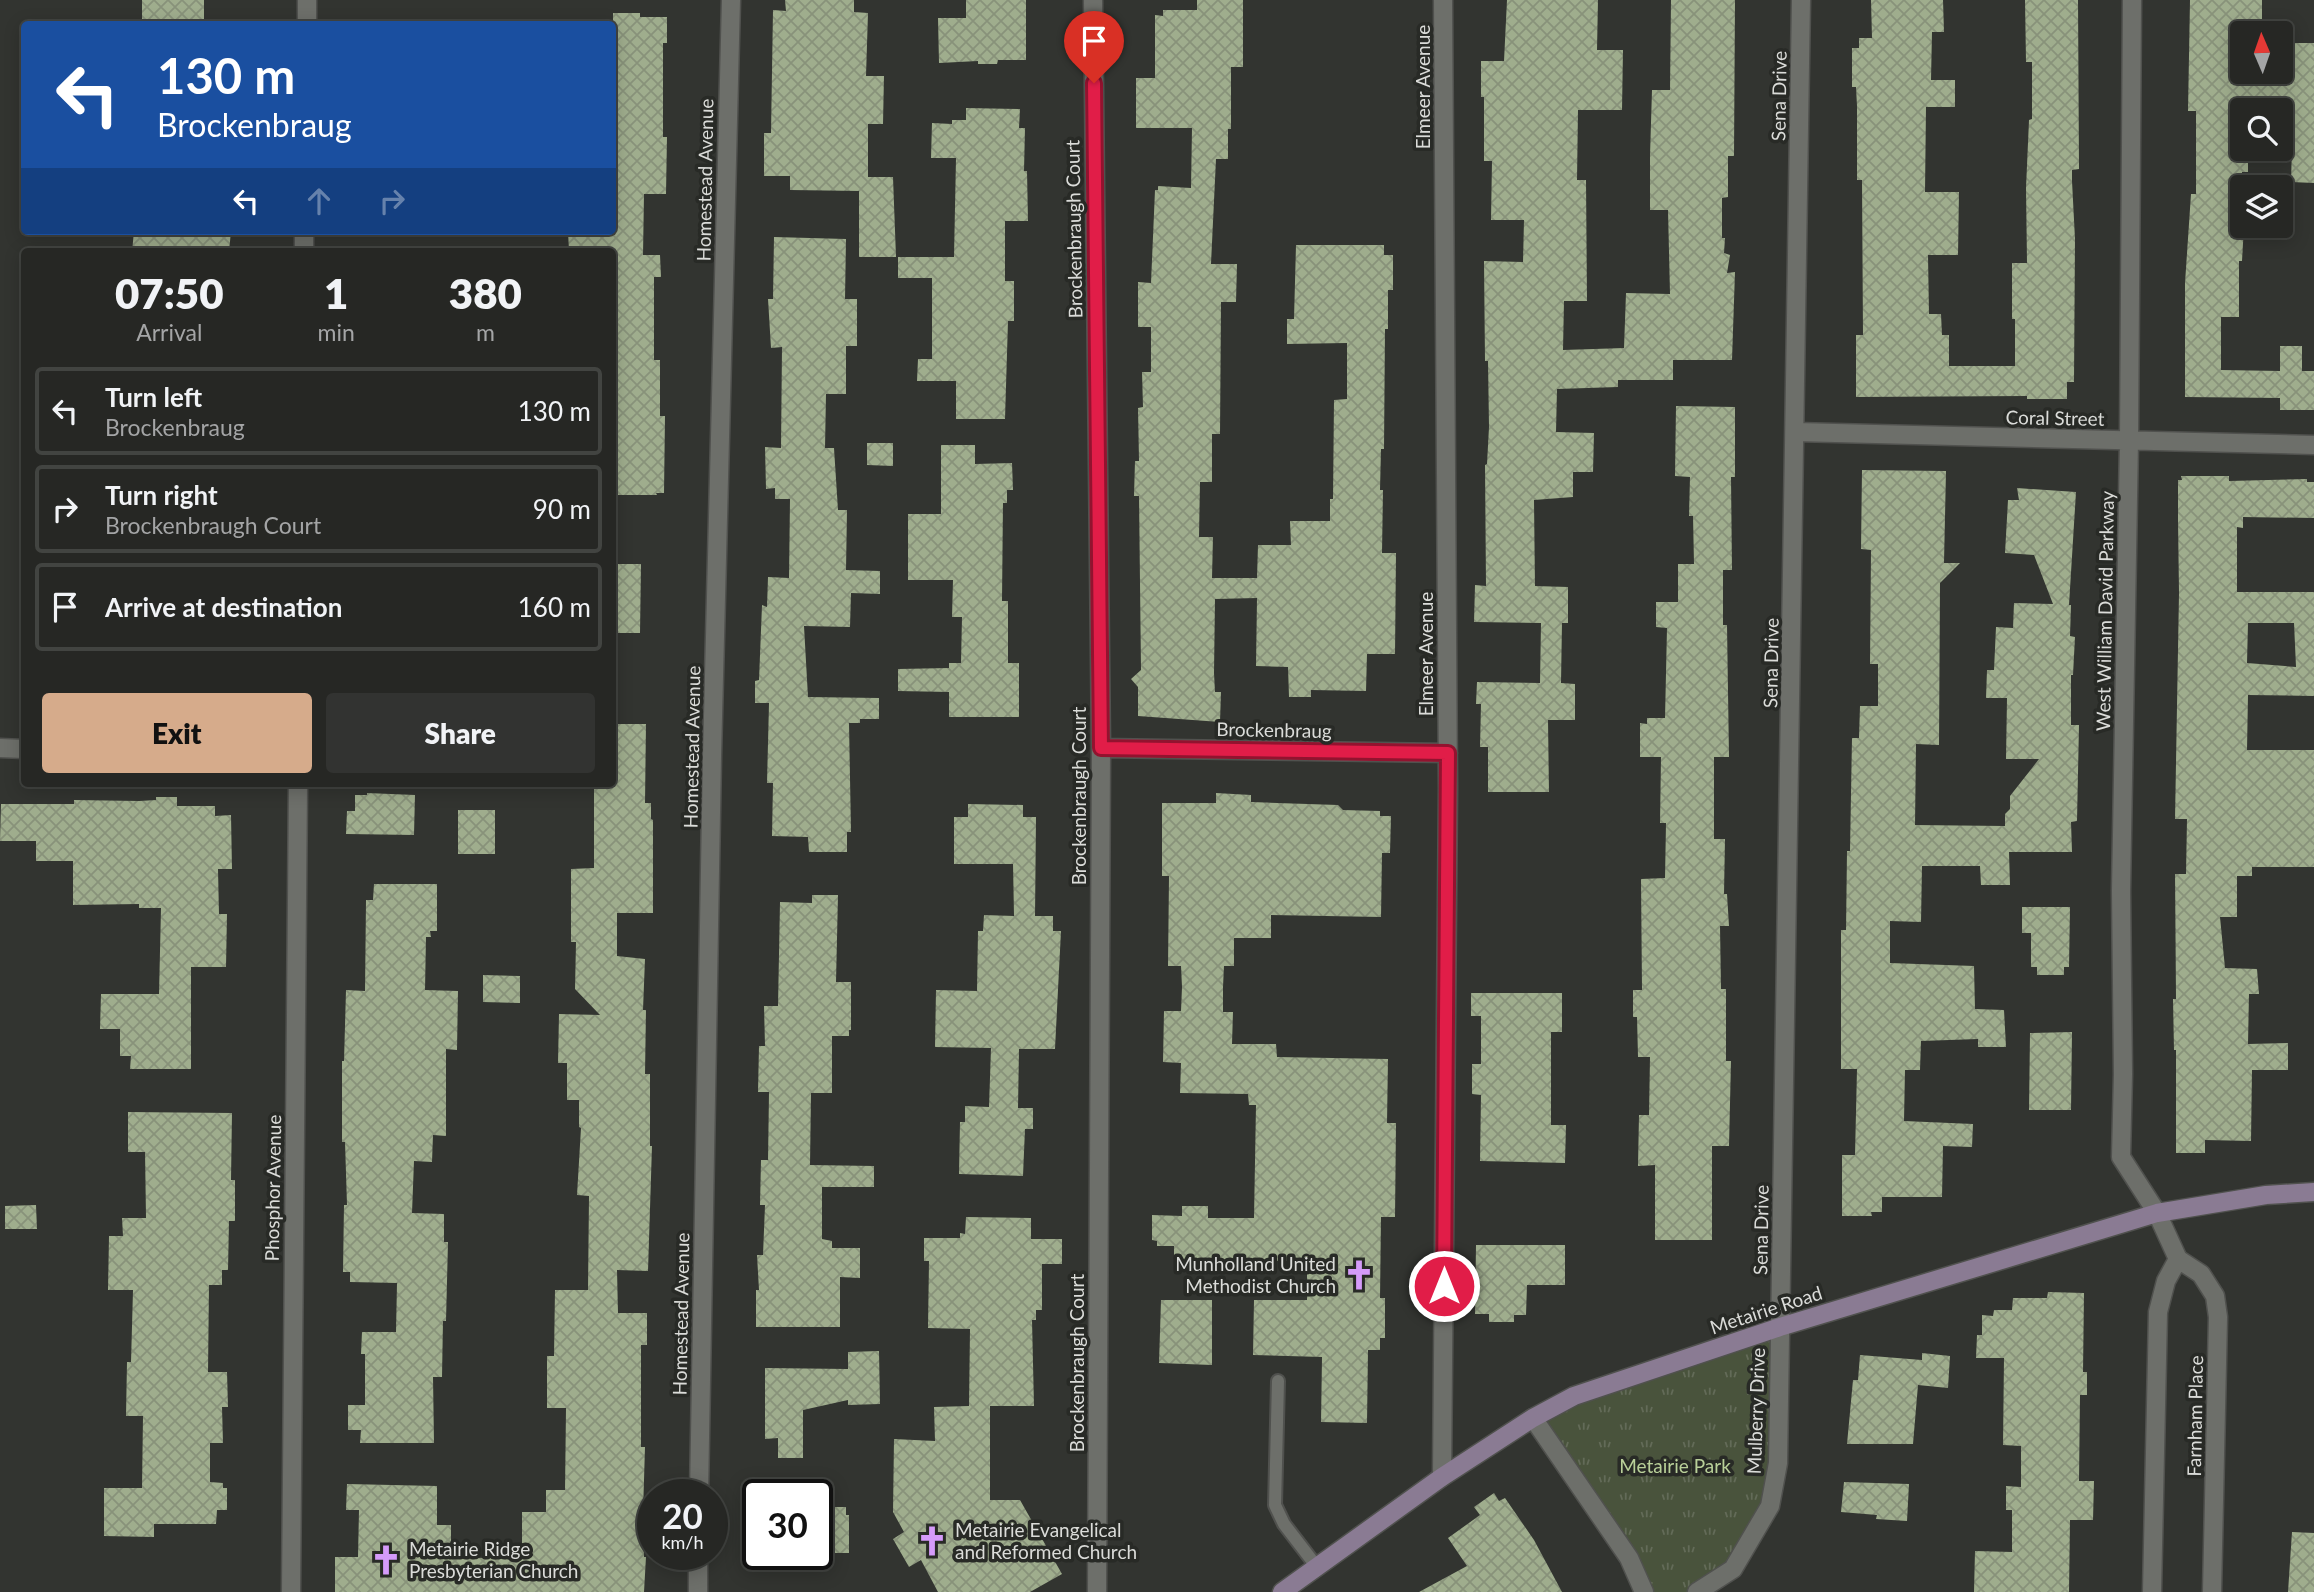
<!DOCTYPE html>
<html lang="en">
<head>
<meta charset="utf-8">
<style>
  :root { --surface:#262724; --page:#323331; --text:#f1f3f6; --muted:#a4a5a6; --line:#424441; --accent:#d6ab8b }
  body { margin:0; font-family:Lato,sans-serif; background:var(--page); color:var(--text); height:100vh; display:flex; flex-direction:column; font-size:26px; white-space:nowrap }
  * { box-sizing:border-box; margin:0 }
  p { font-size:23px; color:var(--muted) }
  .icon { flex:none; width:38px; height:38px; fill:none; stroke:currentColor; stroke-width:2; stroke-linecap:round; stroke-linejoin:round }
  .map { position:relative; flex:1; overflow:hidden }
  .drawer { position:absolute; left:21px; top:248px; width:595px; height:539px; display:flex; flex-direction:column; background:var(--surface); border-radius:7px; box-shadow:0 4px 18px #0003,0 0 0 2px var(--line) }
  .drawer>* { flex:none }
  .hud { position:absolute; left:21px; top:21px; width:595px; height:214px; border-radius:7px; box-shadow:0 4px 18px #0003,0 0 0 2px var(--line); background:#1a4fa0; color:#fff; overflow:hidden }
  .needle { width:46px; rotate:358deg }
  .fabs { position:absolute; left:2230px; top:21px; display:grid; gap:14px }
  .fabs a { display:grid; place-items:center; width:63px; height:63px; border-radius:7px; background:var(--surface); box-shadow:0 4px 18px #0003,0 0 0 2px var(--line); font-size:35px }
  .speed { position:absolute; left:637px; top:1479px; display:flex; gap:14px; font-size:35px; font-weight:700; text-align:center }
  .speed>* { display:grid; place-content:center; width:91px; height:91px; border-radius:50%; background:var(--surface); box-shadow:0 4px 18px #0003,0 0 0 2px var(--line); line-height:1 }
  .speed small { font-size:18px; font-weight:400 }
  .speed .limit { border:4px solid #111; border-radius:10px; background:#fff; color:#111 }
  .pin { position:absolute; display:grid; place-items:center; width:60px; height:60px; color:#fff; margin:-72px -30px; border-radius:50% 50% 50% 0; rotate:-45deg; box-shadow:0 0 7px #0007 }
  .pin .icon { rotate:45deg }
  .me { position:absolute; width:77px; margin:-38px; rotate:0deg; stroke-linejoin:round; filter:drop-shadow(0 0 5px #0008) }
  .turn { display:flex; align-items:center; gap:24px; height:147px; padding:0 21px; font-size:32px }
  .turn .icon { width:91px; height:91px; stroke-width:2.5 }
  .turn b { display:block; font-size:49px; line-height:60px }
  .lanes { display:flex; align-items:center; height:66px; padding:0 21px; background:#0003; justify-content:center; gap:35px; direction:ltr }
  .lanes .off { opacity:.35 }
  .eta { display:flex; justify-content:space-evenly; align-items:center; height:119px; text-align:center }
  .eta b { font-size:42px; font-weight:800; line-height:49px }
  .action { display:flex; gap:14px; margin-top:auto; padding:14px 21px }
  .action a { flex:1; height:80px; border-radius:7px; background:var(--accent); color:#111; font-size:28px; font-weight:800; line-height:80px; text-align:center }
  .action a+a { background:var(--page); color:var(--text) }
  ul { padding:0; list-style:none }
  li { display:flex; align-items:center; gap:21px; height:88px; margin:0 14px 10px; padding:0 7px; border:4px solid var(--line); border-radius:7px }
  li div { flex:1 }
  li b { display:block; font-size:26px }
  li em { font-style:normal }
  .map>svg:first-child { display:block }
  .park { fill:url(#park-tufts) }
  .building { fill:url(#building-cross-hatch); fill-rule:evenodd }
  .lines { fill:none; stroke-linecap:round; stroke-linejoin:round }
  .lane-casing { stroke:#50514e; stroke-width:16 }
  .street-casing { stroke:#50514e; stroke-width:21 }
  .secondary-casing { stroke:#50514e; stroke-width:21 }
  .lane { stroke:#6d6f6a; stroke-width:12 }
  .street { stroke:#6d6f6a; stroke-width:18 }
  .secondary { stroke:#8a7b93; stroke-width:18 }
  .route-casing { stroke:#92132f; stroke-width:18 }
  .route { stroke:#e11d48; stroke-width:12 }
  .labels { text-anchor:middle; stroke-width:7; stroke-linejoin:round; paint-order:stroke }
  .street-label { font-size:19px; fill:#dbdcd9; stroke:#282a26 }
  .poi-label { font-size:19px; fill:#dbdcd9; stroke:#282a26; text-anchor:start }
  .park-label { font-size:19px; fill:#b9d099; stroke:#282a26 }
</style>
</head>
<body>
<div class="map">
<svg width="2314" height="1592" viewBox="0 0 2314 1592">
  <defs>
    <pattern id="park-tufts" width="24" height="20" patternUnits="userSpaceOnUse" patternTransform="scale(1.75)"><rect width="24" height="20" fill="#49533c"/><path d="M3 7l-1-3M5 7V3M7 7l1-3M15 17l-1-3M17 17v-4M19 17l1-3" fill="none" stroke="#636b58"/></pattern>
    <pattern id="building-cross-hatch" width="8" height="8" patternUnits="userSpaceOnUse" patternTransform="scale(1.75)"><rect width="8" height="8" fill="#9fad8d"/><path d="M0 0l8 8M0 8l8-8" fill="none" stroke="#88927a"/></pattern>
  </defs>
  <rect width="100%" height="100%" fill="#323430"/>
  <path class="park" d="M1780,1327L1769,1439L1773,1493L1733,1569L1697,1592H1640L1533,1418Z"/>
  <path class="building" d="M142,0H204V24H142Z
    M785,0H854V12L868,13L866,76H884L883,124H868V177H893L896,257H859V191L790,190V176H764V133H771L773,10L786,11Z
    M966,0H1026V60H998L997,64H978V61L939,63L938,18H966Z
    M1197,0H1243V67H1231V129H1228V159H1216L1211,264H1237L1236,302H1221L1220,434H1212V482H1200L1199,537H1213L1212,578H1257L1258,545H1291L1290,521H1330V499H1333L1334,400L1347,399V343L1287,344V319H1294L1296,245H1384V255H1393V290H1388V329H1385L1384,449H1381L1380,490H1383L1382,553H1396L1395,654H1367L1366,691L1311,690V697H1289L1288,667L1256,666L1257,598L1215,599L1214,673L1215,692H1221L1220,722L1138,716V687L1131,679L1141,670L1139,496H1134L1135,461H1139L1138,408L1143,407L1142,372H1151V327H1138V282L1151,283L1155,190H1158V186L1191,188L1192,128H1136V78H1155V15L1163,16V10H1197Z
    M1507,0H1598L1597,50H1623L1622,110H1578L1577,180H1586L1587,301H1564L1563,350L1624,348L1626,293L1670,294L1668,210H1650V155L1652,90H1670L1671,0H1735L1734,156H1728V197L1722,198V238H1725L1724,253L1730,255L1727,273L1735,272L1732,360H1673V380H1618V387L1557,389L1556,432L1594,433L1593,472H1573V497L1534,500L1535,586L1568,587V623H1562L1561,683L1575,684V720H1548L1549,792H1488V747H1480L1481,704H1476L1477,682L1540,683L1541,623L1474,622L1475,585L1486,586L1485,465L1487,464L1489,427L1488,361H1485L1484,261L1523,262L1524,220H1491L1492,161H1484V97H1481V61H1504Z
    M1871,0H1943L1944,32H1932L1931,80H1955V107H1926L1925,192H1959L1958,255H1928L1929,314H1941L1942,335H1949V366H2015V319H2012V263H2027L2026,188L2029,120L2032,119V62H2026L2025,0H2078L2079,169L2072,170V181L2075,239L2074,382H2067V399H2027V396L1856,397V335H1863L1862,180H1857V106L1856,87H1852V48H1859V38H1872Z
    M2190,0H2262V33H2242V72H2280V43H2314V183L2291,182L2293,110H2242V149H2248V172H2242V226H2244L2242,261H2239V317H2221V370L2280,371V346H2302V371H2314V410H2280V398L2185,397V283L2191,194H2196V111H2188Z
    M613,13H640V17H667V43H663V137H667L666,194H644L643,255H660L661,277H654V360H660V416H665L664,493H656L657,495H612V252H569L568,231H612Z
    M966,108L1020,109L1019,128H1025L1024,171H1027L1028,221H1005V281H1014V321H1008L1005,419H956V381H917L918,359H932V278H898V257H954L956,158H931L932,123L952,124V120H966Z
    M134,231H231L229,252H132Z
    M774,237L846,239L845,299H857V346H846V394H826L825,448H834L838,510H847L846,570L880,571V594L851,593L850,627L804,626L808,697L879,698V719H860V723H849L851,832H847V852H809L808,837L772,836L773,783H767L769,703H755V681L759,680L762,605L767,607L768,577L789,578L790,499H775V488L766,489L765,447L781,448L782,347L771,348L768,299H773Z
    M1676,406L1735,407V477H1731L1732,570H1723V625H1727L1729,757H1714V839H1725L1724,894H1727L1729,926H1720L1721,989H1726V1061H1731L1729,1146H1712V1240H1655V1165L1638,1166L1639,1115H1649L1650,1057H1638L1637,1017H1633V990H1642L1641,879L1665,878L1666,823H1660L1661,757H1640V723L1647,724V718H1665L1667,628L1656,627V602H1678V564H1694L1693,516H1689L1690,477L1675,476Z
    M867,443H893V466L867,465Z
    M941,445H975V464L1012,463L1013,490H1007V503H1003L1002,601H1008V663H1019V717H949V692L898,691V669L949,668V663H961L962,617H952L953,580H908V514H941Z
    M1862,470L1946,471L1944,563H1960L1940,583L1939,745L1916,744L1915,825L2005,826V814L2010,809V796L2039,759H2006L2007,698H1986L1987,670H1994L1996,627L2013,628L2014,603L2053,604L2034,555L2005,553L2008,500H2019L2017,488L2076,492L2069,605H2071L2070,636L2075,637L2073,675H2071V725H2079L2077,821L2071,822L2072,852H2009L2010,885H1981L1980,866H1922L1921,922L1890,921V963L1974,966L1975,1009L2004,1010L2006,1047H1978V1039L1921,1041L1920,1070H1905L1904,1121L1973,1124L1972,1147L1943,1146L1942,1197H1882V1212H1871L1872,1216H1842V1155H1855L1857,1069H1841V930H1846L1847,851H1850L1852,738H1859L1860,706H1878V664H1870L1871,550L1861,549Z
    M2181,476H2229V481L2307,479V482H2314V518L2243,517V528L2237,527V592H2314V696L2248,695L2247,750H2314V867H2252V876H2237V917H2220L2225,968L2257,969L2259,994H2249L2248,1044L2288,1043V1070H2252L2251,1141L2205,1140V1153H2176V1050H2174L2173,999H2176L2175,874H2186L2187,819H2175L2179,593L2178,520V480H2182ZM2248,623H2294L2296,667L2247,663Z
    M612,564H641L640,633H612Z
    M612,724H646L645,803H651V819L653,820V913H617V956L645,959L643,1010H646L645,1074H650V1146H652L648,1271L617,1270L618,1313H647V1345H641V1447H645L643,1513L644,1557H646L644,1592H335V1557H358L359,1510H346L347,1484L437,1486V1525H451V1557L522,1559V1512H546V1490H565L566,1408H547V1356H554L555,1290H588L589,1196L577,1195L581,1128L579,1127V1100H567V1063H558L559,1014L600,1015L575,989L576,942H571V869L594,868V784H612Z
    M367,793L415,795L414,835L346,834L347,811H355V795H367Z
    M1216,793L1251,795V802L1338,805L1343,810L1380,811V816H1391L1390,853H1382L1381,917L1271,915V938H1234V966H1224L1223,987V1012H1233L1232,1044H1276L1277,1057L1388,1059L1387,1123H1396L1395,1217H1381L1380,1298H1385V1338H1380V1350H1368L1367,1423L1321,1422L1322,1357L1253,1355L1254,1300H1307V1261L1174,1260V1246H1157V1241L1152,1240V1215L1182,1216V1206H1208V1218H1254L1256,1105H1249L1248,1094L1180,1093L1181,1063L1163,1062L1164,1011H1181L1182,987L1181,966H1168L1169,876H1162V803H1216Z
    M156,797H177V806H215V816L231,815L232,869H218L219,914H227L226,967H191V1069H130L131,1056H120V1029H100L101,994H159L161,908H139V904L73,905V861H36V841H0L1,804H74V800L139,801L156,800Z
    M968,804L1023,805V817H1036L1035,916H1053V931H1061L1055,1049H1019L1018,1108H1033V1129H1025L1023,1176L959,1174L960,1122H965V1106L989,1107L991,1048L935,1047L936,990L977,991L978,931H983L984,915L1014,916L1013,864H954V817H968Z
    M458,810H495V854H458Z
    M374,884H437V931H430L431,937H426L425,990L458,991L457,1050L446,1049V1136L433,1135L432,1162L414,1161L412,1213L444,1214V1242H448L446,1321H443L442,1377H433L434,1443H360L361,1430H348V1405H365V1354H361L362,1332H396L397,1283L350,1282V1272H343L344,1205H347L345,1142H342V1061H344L346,990L365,991L366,900H373Z
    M812,895H838L836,982H851V1030H849V1036H832V1093H811L810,1165L874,1166V1187H822V1239L832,1241V1248H860V1278L840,1277V1327H756V1290H759L757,1255H763L765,1205H760L761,1160H768L769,1092H758L759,1046H765L764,1006H778L780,902L812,903Z
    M2022,907H2070L2069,967H2064V975H2037V967H2031V933H2022Z
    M483,975L520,976V1003L483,1002Z
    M1471,993H1562V1032H1551V1125H1566L1565,1163L1480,1161L1481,1095L1472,1094V1064H1481V1016H1471Z
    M2072,1032L2071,1110H2029L2030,1033Z
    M128,1112L232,1113L231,1180H235V1221H229L228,1270H222V1285H209L208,1372H227L228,1407H222L223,1443H210V1482L223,1483V1488H227V1510H217L216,1524H154V1537L104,1536V1488H142L143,1416H126L127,1362H131L133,1290H108L109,1236H123L122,1218H146L145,1152H128Z
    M36,1205L37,1229H5V1206Z
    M966,1217L1031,1218V1239H1062V1264H1042V1310H1036V1320H1032L1034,1406H990V1500H1020L1062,1574L1030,1592H938L921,1560L909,1567L893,1539L904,1532L893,1512L894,1439L935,1441L934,1407L969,1406L970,1329L928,1328L929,1261H924V1238H960V1233L965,1234Z
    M1476,1245H1565V1285H1527L1526,1315H1514V1322H1489V1314H1475Z
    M2048,1292L2084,1293L2083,1372H2087V1395H2080L2079,1481H2094L2093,1520H2070L2069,1592H1974L1975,1551L2012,1552V1510H2006V1486L2021,1487V1446L2003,1445L2004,1358H1976L1977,1335H1982V1315L1993,1316L1994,1310H2012L2013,1298H2047Z
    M1161,1300H1212V1365L1159,1363Z
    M879,1351L880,1404L848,1405V1400L803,1410V1458H778V1438L765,1439V1368L848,1369V1352Z
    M1922,1353L1950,1356L1948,1388L1918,1385L1913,1444H1847L1853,1380H1858L1860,1355L1922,1360Z
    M1844,1482L1909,1484L1907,1521L1876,1519L1877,1515L1841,1512Z
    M1494,1493L1499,1501L1505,1498L1534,1540L1562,1592H1419L1467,1566L1448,1538L1480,1515L1474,1507Z
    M821,1507H846V1515H849V1553H817V1514H821Z
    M2292,1532L2314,1533V1592H2288Z"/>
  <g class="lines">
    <g class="lane-casing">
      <path id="lane" d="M1278,1381L1275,1505L1284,1524L1317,1567"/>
    </g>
    <g class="street-casing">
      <path id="street" d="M1093,0L1101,748L1097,1592
        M2132,0L2129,441L2121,891L2123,1074L2121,1157L2157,1213L2178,1259L2201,1274L2215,1296L2218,1317L2212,1592
        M307,24V0
        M304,252V231
        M1796,432L2314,445
        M0,748L24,749
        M1101,748L1448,753
        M1533,1418L1629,1558L1644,1592
        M1442,1477L1448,788L1443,0
        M699,1494L712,756L731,0
        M291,1592L298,784
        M698,1592V1554
        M1697,1592L1733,1569L1770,1506L1778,1463L1801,0
        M2152,1592L2158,1312L2166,1281L2178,1259"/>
    </g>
    <g class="secondary-casing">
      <path id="secondary" d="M1282,1592L1442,1477L1533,1418L1574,1396L1780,1327L2157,1213L2266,1195L2314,1192"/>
    </g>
    <use href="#lane" class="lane"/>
    <use href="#street" class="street"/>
    <use href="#secondary" class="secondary"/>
  </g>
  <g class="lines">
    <g class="route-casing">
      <path id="route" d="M1094,83L1101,748L1448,753L1444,1286"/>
    </g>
    <use href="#route" class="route"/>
  </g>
  <defs>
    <g id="church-bare" transform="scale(2.415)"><path d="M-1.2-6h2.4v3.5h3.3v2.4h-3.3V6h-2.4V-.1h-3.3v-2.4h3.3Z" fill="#d59bfa" stroke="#282a26" stroke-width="2.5" paint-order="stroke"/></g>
  </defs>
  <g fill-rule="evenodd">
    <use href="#church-bare" x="1359" y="1275"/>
    <use href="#church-bare" x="932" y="1541"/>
    <use href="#church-bare" x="386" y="1560"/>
  </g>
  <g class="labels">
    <g class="street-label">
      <text transform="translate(1423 87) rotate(-90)" y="7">Elmeer Avenue</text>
      <text transform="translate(1779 96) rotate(-89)" y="7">Sena Drive</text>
      <text transform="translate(705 180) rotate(-89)" y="7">Homestead Avenue</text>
      <text transform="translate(1074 229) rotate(-91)" y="7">Brockenbraugh Court</text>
      <text transform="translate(2055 418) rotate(1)" y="7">Coral Street</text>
      <text transform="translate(2105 611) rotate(-89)" y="7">West William David Parkway</text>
      <text transform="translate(1426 654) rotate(-90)" y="7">Elmeer Avenue</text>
      <text transform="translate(1771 663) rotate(-89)" y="7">Sena Drive</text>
      <text transform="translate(1274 730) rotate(1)" y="7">Brockenbraug</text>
      <text transform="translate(692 747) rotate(-89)" y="7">Homestead Avenue</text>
      <text transform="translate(1079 796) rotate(-90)" y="7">Brockenbraugh Court</text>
      <text transform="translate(273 1188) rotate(-89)" y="7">Phosphor Avenue</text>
      <text transform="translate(1761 1230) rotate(-89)" y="7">Sena Drive</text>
      <text transform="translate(1766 1310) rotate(-18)" y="7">Metairie Road</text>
      <text transform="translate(681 1314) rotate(-89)" y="7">Homestead Avenue</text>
      <text transform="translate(1077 1363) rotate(-90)" y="7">Brockenbraugh Court</text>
      <text transform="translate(1756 1411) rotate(-88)" y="7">Mulberry Drive</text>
      <text transform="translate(2195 1416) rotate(-89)" y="7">Farnham Place</text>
    </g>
    <g class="poi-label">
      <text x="1336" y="1271" text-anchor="end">Munholland United<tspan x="1336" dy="22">Methodist Church</tspan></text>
      <text x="955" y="1537">Metairie Evangelical<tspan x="955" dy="22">and Reformed Church</tspan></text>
      <text x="409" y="1556">Metairie Ridge<tspan x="409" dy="22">Presbyterian Church</tspan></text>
    </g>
    <g class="park-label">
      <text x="1675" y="1473">Metairie Park</text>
    </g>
  </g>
</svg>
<div class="fabs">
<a><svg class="needle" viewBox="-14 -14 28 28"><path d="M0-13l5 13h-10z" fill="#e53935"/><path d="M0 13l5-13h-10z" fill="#a4a5a6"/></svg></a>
<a><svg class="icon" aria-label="search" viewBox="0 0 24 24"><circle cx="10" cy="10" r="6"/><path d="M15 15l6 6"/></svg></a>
<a><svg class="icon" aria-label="layers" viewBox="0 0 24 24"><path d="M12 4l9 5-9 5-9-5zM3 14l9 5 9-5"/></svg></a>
</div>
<div class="speed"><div>20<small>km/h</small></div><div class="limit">30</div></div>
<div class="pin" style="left:1094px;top:83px;background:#d93025"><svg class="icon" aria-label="arrive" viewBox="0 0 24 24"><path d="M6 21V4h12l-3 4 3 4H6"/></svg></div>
<svg class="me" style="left:1444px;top:1286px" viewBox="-20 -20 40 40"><circle r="17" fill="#e11d48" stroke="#fff" stroke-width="3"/><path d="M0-11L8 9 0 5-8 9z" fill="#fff"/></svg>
<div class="hud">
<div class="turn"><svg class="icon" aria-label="left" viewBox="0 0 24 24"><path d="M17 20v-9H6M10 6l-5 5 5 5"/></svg><div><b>130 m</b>Brockenbraug</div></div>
<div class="lanes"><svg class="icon" aria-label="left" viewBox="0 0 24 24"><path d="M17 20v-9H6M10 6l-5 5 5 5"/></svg><svg class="icon off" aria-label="ahead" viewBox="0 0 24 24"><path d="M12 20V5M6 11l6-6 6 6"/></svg><svg class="icon off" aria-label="right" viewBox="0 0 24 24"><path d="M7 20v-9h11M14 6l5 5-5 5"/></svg></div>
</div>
<section class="drawer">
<div class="eta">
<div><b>07:50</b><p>Arrival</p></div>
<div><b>1</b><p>min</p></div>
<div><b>380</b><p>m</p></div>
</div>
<ul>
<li><svg class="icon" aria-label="left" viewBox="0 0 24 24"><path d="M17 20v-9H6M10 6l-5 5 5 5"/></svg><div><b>Turn left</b><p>Brockenbraug</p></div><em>130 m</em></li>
<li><svg class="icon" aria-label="right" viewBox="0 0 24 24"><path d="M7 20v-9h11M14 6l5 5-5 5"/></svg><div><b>Turn right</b><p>Brockenbraugh Court</p></div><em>90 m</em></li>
<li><svg class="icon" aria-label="arrive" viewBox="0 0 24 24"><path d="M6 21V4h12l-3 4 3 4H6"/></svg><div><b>Arrive at destination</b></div><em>160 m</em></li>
</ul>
<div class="action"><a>Exit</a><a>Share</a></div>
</section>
</div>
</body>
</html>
